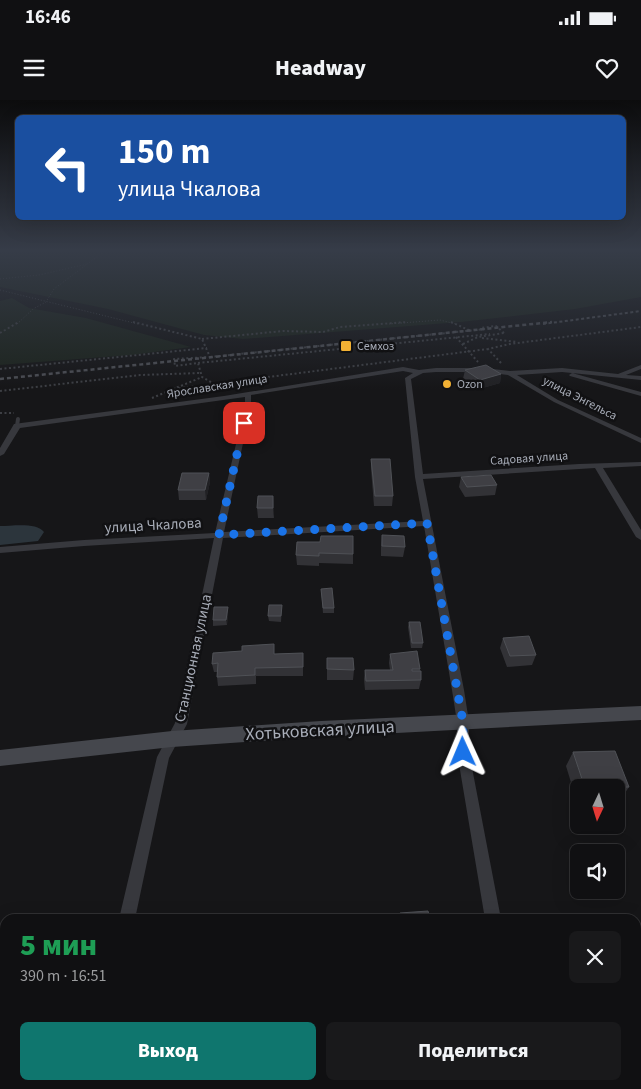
<!DOCTYPE html>
<html lang="ru">
<head>
<meta charset="utf-8">
<style>
  :root { --surface:#101012; --page:#19191b; --text:#f1f3f6; --muted:#9c9d9f; --line:#303032; --accent:#0f766e }
  body { margin:0; font-family:"Source Sans 3",sans-serif; background:var(--page); color:var(--text); height:100vh; display:flex; flex-direction:column; font-size:19px; white-space:nowrap }
  * { box-sizing:border-box; margin:0 }
  p { font-size:16px; color:var(--muted) }
  .icon { flex:none; width:28px; height:28px; fill:none; stroke:currentColor; stroke-width:2; stroke-linecap:round; stroke-linejoin:round }
  .map { position:relative; flex:1; overflow:hidden }
  .sheet { position:absolute; left:0px; top:814px; width:641px; height:176px; display:flex; flex-direction:column; background:var(--surface); border-radius:15px 15px 0 0; box-shadow:0 5px 20px #0002,0 0 0 1px var(--line) }
  .sheet>* { flex:none }
  .banner { position:absolute; left:15px; top:15px; width:611px; height:105px; border-radius:8px; box-shadow:0 5px 20px #0002,0 0 0 1px var(--line); background:#1a4fa0; color:#fff; overflow:hidden }
  .needle { width:32px; rotate:184deg }
  .buttons { position:absolute; left:570px; top:679px; display:grid; gap:10px }
  .buttons a { display:grid; place-items:center; width:55px; height:55px; border-radius:8px; background:var(--surface); box-shadow:0 5px 20px #0002,0 0 0 1px var(--line); font-size:25px }
  .pin { position:absolute; display:grid; place-items:center; width:42px; height:42px; color:#fff; margin:-21px; border-radius:10px; box-shadow:0 2px 8px #0006 }
  .me { position:absolute; width:55px; margin:-28px; rotate:359deg; stroke-linejoin:round; filter:drop-shadow(0 0 4px #0008) }
  .turn { display:flex; align-items:center; gap:18px; height:105px; padding:0 20px; font-size:22px }
  .turn .icon { width:65px; height:65px; stroke-width:2.5 }
  .turn b { display:block; font-size:35px; line-height:42px }
  .round { display:grid; place-items:center; flex:none; width:52px; height:52px; border-radius:8px; background:var(--page) }
  .head { display:flex; align-items:center; justify-content:space-between; height:85px; padding:0 20px }
  h1 { font-size:30px; font-weight:800; line-height:38px; color:#1e9e55 }
  .primary-button { display:flex; gap:10px; margin-top:auto; padding:10px 20px }
  .primary-button a { flex:1; height:58px; border-radius:8px; background:var(--accent); color:#fff; font-size:20px; font-weight:800; line-height:58px; text-align:center }
  .primary-button a+a { background:var(--page); color:var(--text) }
  .status { display:flex; justify-content:space-between; align-items:center; height:35px; padding:0 25px; background:var(--surface); direction:ltr }
  .status svg { height:14px; fill:currentColor }
  header { display:flex; justify-content:space-between; align-items:center; height:65px; padding:0 20px; background:var(--surface); font-size:22px; font-weight:800 }
  .map>svg:first-child { display:block }
  .green { fill:#1c231d }
  .water { fill:#2c353c }
  .lines { fill:none; stroke-linecap:round; stroke-linejoin:round }
  .path-far1 { stroke:#3d3f44; stroke-width:1; stroke-dasharray:1 2; stroke-linecap:butt }
  .path { stroke:#3d3f44; stroke-width:2; stroke-dasharray:2 2.5; stroke-linecap:butt }
  .service { stroke:#37383d; stroke-width:4 }
  .minor { fill:#37383d; fill-rule:evenodd }
  .secondary { fill:#45474d; fill-rule:evenodd }
  .rail-far1 { stroke:#4a4c52; stroke-width:2; stroke-dasharray:3 2.5; stroke-linecap:butt }
  .rail { stroke:#4a4c52; stroke-width:2.5; stroke-dasharray:4 3; stroke-linecap:butt }
  .wall { fill:#323236 }
  .shaded-wall { fill:#212124 }
  .building { fill:#3f3f44; stroke:#4f5156 }
  .route { stroke:#1a73e8; stroke-width:9; stroke-dasharray:0 16.2 }
  .poi-dot { fill:#f2b134; stroke:#111113; stroke-width:2 }
  .labels { text-anchor:middle; stroke-width:5; stroke-linejoin:round; paint-order:stroke }
  .far-poi-label { font-size:12px; fill:#a8adb8; stroke:#111113; text-anchor:start }
  .far-street-label { font-size:12px; fill:#a8adb8; stroke:#111113 }
  .street-label { font-size:15px; fill:#a8adb8; stroke:#111113 }
  .near-street-label { font-size:18px; fill:#a8adb8; stroke:#111113 }
</style>
</head>
<body>
<div class="status"><b>16:46</b><svg viewBox="0 0 49 12"><path d="M0 12V9h3v3zM5 12V6h3v6zM10 12V3h3v9zM15 12V0h3v12zM26 1h20v11H26zM47 4h2v5h-2z"/></svg></div>
<header><svg class="icon" aria-label="menu" viewBox="0 0 24 24"><path d="M4 6h16M4 12h16M4 18h16"/></svg>Headway<svg class="icon" aria-label="heart" viewBox="0 0 24 24"><path d="M12 20l-8-8c-3-5 5-10 8-4 3-6 11-1 8 4z"/></svg></header>
<div class="map">
<svg width="641" height="989" viewBox="0 0 641 989">
  <rect width="100%" height="100%" fill="#161618"/>
  <path class="green" d="M0,150H641V197L575,209L461,222L243,239L204,235L108,209L0,187Z
    M12,198L29,208L86,218L191,247L132,255L0,265V201Z"/>
  <path class="water" d="M0,426C12,426 37,422 44,432L38,441L0,445Z"/>
  <g class="lines">
    <path class="path-far1" d="M0,179L39,175L87,164
      M0,190L138,224
      M17,224L33,209L46,202L54,189L106,150
      M389,224L440,220L456,224"/>
    <path class="path" d="M133,222L202,239L210,257L174,259L175,266L198,263L202,277L223,289
      M451,222L471,231
      M481,230L480,228L496,226L504,233
      M0,233L19,222
      M456,237L478,262
      M482,238L517,242
      M202,239L283,231L323,232L340,227L407,222
      M463,244L478,237L504,233
      M210,257L486,229
      M198,263L490,234
      M501,263L488,249L510,244L641,227
      M0,269L207,248
      M174,289L488,249
      M0,291L140,275L200,273
      M152,298L202,277
      M0,313H14"/>
    <path class="service" d="M17,326L18,319"/>
    <path class="minor" d="M641,265V269L626,275L641,276V280L562,272L517,275L558,300L641,338V343L554,302L508,275L484,272H436L423,273L411,279L423,374L579,364L641,362V366L603,368L641,430V440L636,437L595,368L423,379L464,590L469,622V652L501,819H485L457,652V622L452,590L424,426L223,438L187,624L169,658L135,819H119L157,657L175,623L214,438L84,446L0,453V447L84,440L215,433L245,306V297L20,328L4,354L0,356V348L14,324L224,296L403,267L419,270L436,268H484L510,271L562,268L618,274ZM403,271L413,273L405,278L415,377L423,421L224,432L251,306V295Z
      M572,273L641,292V296L570,276L569,275Z
      M79,985H97L96,989H78Z
      M513,985H531L532,989H514Z"/>
    <path class="secondary" d="M641,606V620L321,637L172,647L0,666V650L172,631L321,621Z"/>
    <path class="rail-far1" d="M543,224L641,211"/>
    <path class="rail" d="M0,279L552,222"/>
  </g>
  <path class="wall" d="M465,270L501,274L500,283L479,289L463,279Z
    M371,359L393,396L392,406H374L371,369Z
    M209,373L210,382L206,400H179L178,390Z
    M461,377L497,385L495,395L465,397L459,387Z
    M273,396L274,418H258L257,408Z
    M382,435L405,447L403,457L381,456V445Z
    M297,442L353,454V464L319,463V466L297,465L296,455Z
    M321,489L334,508V513H323Z
    M282,505L281,522L269,521L268,516Z
    M228,507V512L227,525L213,526V520Z
    M409,522L423,543L422,548H411L408,527Z
    M503,538L536,555L532,565L507,567L500,548Z
    M303,553V576H256V584L218,586L217,577V572H214L212,564L275,554Z
    M390,554L420,569L421,580L419,589L365,590L364,579L365,570H390L389,563Z
    M327,558L354,570L353,580H327Z
    M573,652L629,687L619,702H616V688H579V702H577L566,666Z"/>
  <path class="shaded-wall" d="M501,274L500,283L479,289L480,280Z
    M209,373L210,382L206,400L205,390Z
    M273,396L274,406V418L273,408Z
    M228,507V512L227,525L226,520Z"/>
  <path class="building" d="M486,265L501,274L480,280L465,270Z
    M371,359H390L393,396H375Z
    M182,373H209L205,390H178Z
    M491,375L497,385L467,387L461,377Z
    M258,396H273V408H257Z
    M382,435L404,436L405,447L382,446Z
    M321,436H353V454L319,453V456L296,455L297,442H320Z
    M332,488L334,508H323L321,489Z
    M269,505H282L281,516H268Z
    M214,507H228L226,520H213Z
    M409,522H420L423,543H412Z
    M529,536L536,555L510,556L503,538Z
    M274,544V554L303,553V567L255,568V575L217,577L218,563L212,564L213,553L242,551V546Z
    M417,551L420,569H412V571H421V580L366,581L365,570H393L390,554Z
    M327,558H353L354,570L327,569Z
    M615,651L629,687L585,688L573,652Z
    M428,811L430,819H401L400,813Z"/>
  <linearGradient id="sky" x2="0" y2="1"><stop stop-color="#0c0c0d"/><stop offset="0.52" stop-color="#363c48"/><stop offset="1" stop-color="#363c48" stop-opacity="0"/></linearGradient>
  <rect width="641" height="289" fill="url(#sky)"/>
  <g class="lines">
    <path class="route" d="M244,323L219,435L427,423L463,622V652"/>
  </g>
  <g class="poi-dot">
    <rect x="340" y="240" width="12" height="12" rx="2.5"/>
    <circle cx="447" cy="284" r="5"/>
  </g>
  <g class="labels">
    <g class="far-poi-label">
      <text x="357" y="250">Семхоз</text>
      <text x="457" y="288">Ozon</text>
    </g>
    <g class="far-street-label">
      <text transform="translate(217 286) rotate(-9)" y="4">Ярославская улица</text>
      <text transform="translate(580 298) rotate(27)" y="4">улица Энгельса</text>
      <text transform="translate(529 358) rotate(-4)" y="4">Садовая улица</text>
    </g>
    <g class="street-label">
      <text transform="translate(153 425) rotate(-3)" y="5">улица Чкалова</text>
      <text transform="translate(193 558) rotate(-78)" y="5">Станционная улица</text>
    </g>
    <g class="near-street-label">
      <text transform="translate(320 630) rotate(-3)" y="6">Хотьковская улица</text>
    </g>
  </g>
</svg>
<div class="buttons">
<a><svg class="needle" viewBox="-14 -14 28 28"><path d="M0-13l5 13h-10z" fill="#e53935"/><path d="M0 13l5-13h-10z" fill="#9c9d9f"/></svg></a>
<a><svg class="icon" aria-label="sound" viewBox="0 0 24 24"><path d="M4 9h4l5-4v14l-5-4H4zM17 9q2 3 0 6"/></svg></a>
</div>
<div class="pin" style="left:244px;top:323px;background:#d93025"><svg class="icon" aria-label="arrive" viewBox="0 0 24 24"><path d="M6 21V4h12l-3 4 3 4H6"/></svg></div>
<svg class="me" style="left:463px;top:652px" viewBox="-20 -20 40 40"><path d="M0-17L14 15 0 8-14 15z" fill="#1a73e8" stroke="#fff" stroke-width="4"/></svg>
<div class="banner">
<div class="turn"><svg class="icon" aria-label="left" viewBox="0 0 24 24"><path d="M17 20v-9H6M10 6l-5 5 5 5"/></svg><div><b>150 m</b>улица Чкалова</div></div>
</div>
<section class="sheet">
<div class="head"><div><h1>5 мин</h1><p>390 m · 16:51</p></div><a class="round"><svg class="icon" aria-label="close" viewBox="0 0 24 24"><path d="M6 6l12 12M18 6L6 18"/></svg></a></div>
<div class="primary-button"><a>Выход</a><a>Поделиться</a></div>
</section>
</div>
</body>
</html>
